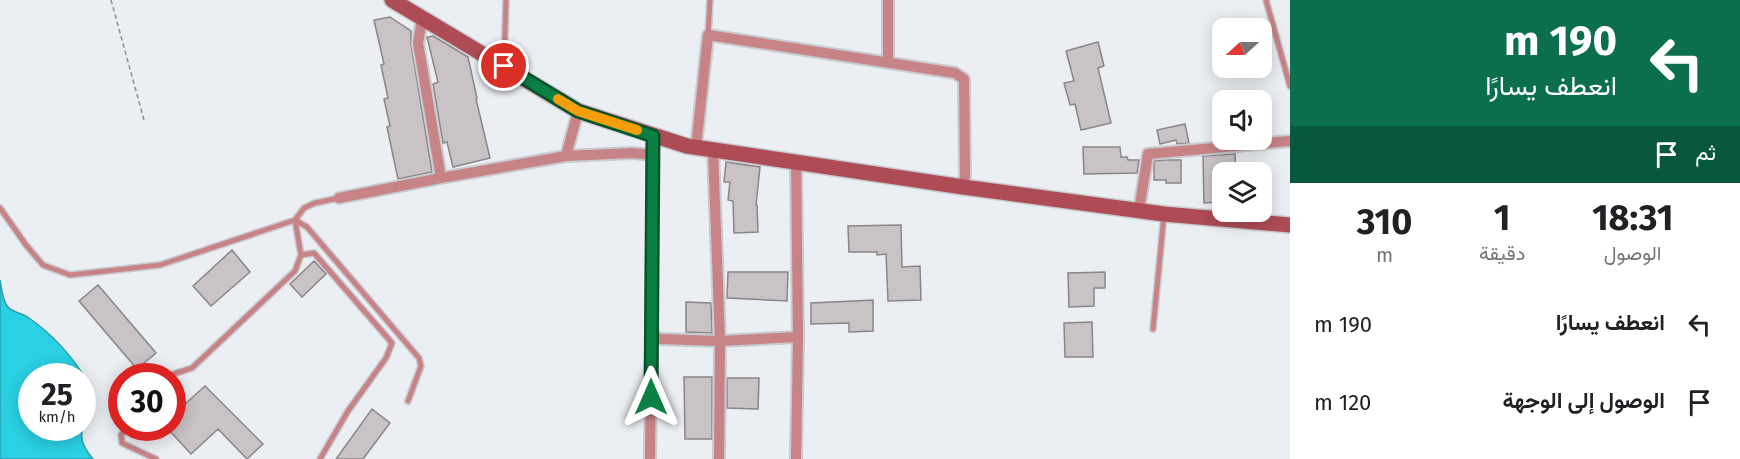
<!DOCTYPE html>
<html lang="ar">
<head>
<meta charset="utf-8">
<style>
  :root { --surface:#fff; --page:#f6f6f6; --text:#202124; --muted:#757577 }
  body { margin:0; font-family:"Fira Sans",Vazirmatn,sans-serif; background:var(--page); color:var(--text); direction:rtl; height:100vh; display:flex; flex-direction:column; font-size:22px; white-space:nowrap }
  * { box-sizing:border-box; margin:0 }
  p { font-size:20px; color:var(--muted) }
  .icon { flex:none; width:33px; height:33px; fill:none; stroke:currentColor; stroke-width:2; stroke-linecap:round; stroke-linejoin:round }
  .map { position:relative; flex:1; overflow:hidden; direction:ltr }
  .sheet { display:flex; flex-direction:column; background:var(--surface); width:450px }
  .sheet>* { flex:none }
  .guide { background:#0b6e4f; color:#fff; overflow:hidden }
  .needle { width:39px; rotate:249deg }
  .controls { position:absolute; left:1212px; top:18px; display:grid; gap:12px }
  .controls a { display:grid; place-items:center; width:60px; height:60px; border-radius:12px; background:var(--surface); box-shadow:0 3px 15px #0003; font-size:30px }
  .speed { position:absolute; left:18px; top:363px; display:flex; gap:12px; font-size:30px; font-weight:700; text-align:center }
  .speed>* { display:grid; place-content:center; width:78px; height:78px; border-radius:50%; background:var(--surface); box-shadow:0 3px 15px #0003; line-height:1 }
  .speed small { font-size:15px; font-weight:400 }
  .speed .limit { border:9px solid #d22; background:#fff; color:#111 }
  .pin { position:absolute; display:grid; place-items:center; width:51px; height:51px; color:#fff; margin:-26px; border:3px solid #fff; border-radius:50%; box-shadow:0 2px 6px #0007 }
  .me { position:absolute; width:66px; margin:-33px; rotate:0deg; stroke-linejoin:round; filter:drop-shadow(0 0 4px #0008) }
  .turn { display:flex; align-items:center; gap:21px; height:126px; padding:0 24px; font-size:27px }
  .turn .icon { width:78px; height:78px; stroke-width:2.5 }
  .turn b { display:block; font-size:42px; line-height:51px }
  .then { display:flex; align-items:center; height:57px; padding:0 24px; background:#0003; gap:12px; font-size:22px }
  .eta { display:flex; justify-content:space-evenly; align-items:center; height:102px; text-align:center }
  .eta b { font-size:36px; font-weight:700; line-height:42px }
  ul { padding:0; list-style:none }
  li { display:flex; align-items:center; gap:18px; height:78px; padding:0 24px }
  li div { flex:1 }
  li b { display:block; font-size:22px }
  li em { font-style:normal }
  main { display:flex; flex:1; min-height:0 }
  .map>svg:first-child { display:block }
  .water { fill:#2ad0e3; stroke:#2a9fac; stroke-width:1.5; fill-rule:evenodd }
  .building { fill:#c9c3c6; stroke:#8a8588; stroke-width:1.5 }
  .lines { fill:none; stroke-linecap:round; stroke-linejoin:round }
  .service-casing { stroke:#c8cbcf; stroke-width:8 }
  .minor-casing { stroke:#c8cbcf; stroke-width:14 }
  .secondary-casing { stroke:#c8cbcf; stroke-width:18 }
  .path { stroke:#8c8f92; stroke-width:1.5; stroke-dasharray:4.5 3; stroke-linecap:butt }
  .service { stroke:#c88387; stroke-width:5 }
  .minor { stroke:#c88387; stroke-width:10 }
  .secondary { stroke:#ae4c56; stroke-width:15 }
  .route-casing { stroke:#07532c; stroke-width:15 }
  .route { stroke:#0b8043; stroke-width:10 }
  .slow { stroke:#f59e0b; stroke-width:10 }
</style>
</head>
<body>
<main>
<section class="sheet">
<div class="guide">
<div class="turn"><svg class="icon" aria-label="left" viewBox="0 0 24 24"><path d="M17 20v-9H6M10 6l-5 5 5 5"/></svg><div><b>190 m</b>انعطف يسارًا</div></div>
<div class="then">ثم<svg class="icon" aria-label="arrive" viewBox="0 0 24 24"><path d="M6 21V4h12l-3 4 3 4H6"/></svg></div>
</div>
<div class="eta">
<div><b>18:31</b><p>الوصول</p></div>
<div><b>1</b><p>دقيقة</p></div>
<div><b>310</b><p>m</p></div>
</div>
<ul>
<li><svg class="icon" aria-label="left" viewBox="0 0 24 24"><path d="M17 20v-9H6M10 6l-5 5 5 5"/></svg><div><b>انعطف يسارًا</b></div><em>190 m</em></li>
<li><svg class="icon" aria-label="arrive" viewBox="0 0 24 24"><path d="M6 21V4h12l-3 4 3 4H6"/></svg><div><b>الوصول إلى الوجهة</b></div><em>120 m</em></li>
</ul>
</section>
<div class="map">
<svg width="1290" height="459" viewBox="0 0 1290 459">
  <rect width="100%" height="100%" fill="#ebeef3"/>
  <path class="water" d="M0,280C2,289 2,300 8,307C13,313 23,313 29,318C52,334 71,355 86,379C109,416 78,416 82,439C83,446 88,453 93,459H0ZM32,376H82V428H32Z"/>
  <path class="building" d="M390,17L411,31V44L432,172L398,179L387,127L390,126L384,99L388,98L381,65L384,64L374,20Z
    M433,36L468,57L477,98L476,99L490,158L453,167L447,142L443,143L433,84L438,82L427,37Z
    M1098,42L1104,66L1098,68L1111,123L1081,130L1075,104L1070,105L1064,83L1074,81L1066,51Z
    M1185,124L1189,143L1177,144L1176,140L1160,144L1157,130Z
    M1083,147H1120L1121,157H1127L1128,160H1139L1137,173L1084,174Z
    M1235,154L1236,172H1222V183H1217V202L1204,203L1203,156Z
    M1164,160H1181V183H1166V180H1154V161Z
    M726,162L760,167L756,205H757L758,232L734,233L733,201L728,200L730,182H724Z
    M901,225L902,267L920,266L921,300L888,301L886,254L877,255V252H849L848,226Z
    M232,250L250,272L211,306L193,286Z
    M314,261L326,274L302,297L290,284Z
    M728,272H788L787,301L727,298Z
    M1105,272V288H1094V306L1069,307L1068,273Z
    M98,285L156,353L137,369L79,301Z
    M873,300V331L849,332V323L811,324V303Z
    M686,302L711,303L712,333L686,332Z
    M1092,322L1093,357H1065L1064,323Z
    M684,377H712V439H685Z
    M727,378H759L758,409L727,408Z
    M205,386L263,444L247,459L218,429L191,454L167,428H172V416Z
    M372,409L390,423L363,459H336Z"/>
  <g class="lines">
    <g class="service-casing">
      <path id="service" d="M1266,0L1290,86
        M708,35L710,0
        M504,65L506,0
        M0,208L26,245L43,265L70,275L160,265L295,220L307,227L419,358L421,366L408,401
        M301,255L314,253L392,343L386,358L348,411L320,459
        M1153,329L1164,215
        M167,376L192,368L295,271L301,255L295,220L304,208L315,203L339,198
        M126,428L121,435L122,443L156,459"/>
    </g>
    <g class="minor-casing">
      <path id="minor" d="M422,19L418,43L441,178
        M888,63V0
        M696,147L708,35L955,73L964,79L965,176L963,187
        M713,150L720,341L719,459
        M566,156L578,111
        M796,161L798,337L796,459
        M339,198L441,178L566,156L632,153L653,155
        M1139,210L1148,154L1290,141
        M651,334L660,339L720,341L798,337
        M650,459L653,136"/>
    </g>
    <g class="secondary-casing">
      <path id="secondary" d="M392,0L578,111L687,146L963,187L1164,214L1290,225"/>
    </g>
    <path class="path" d="M111,0L144,120"/>
    <use href="#service" class="service"/>
    <use href="#minor" class="minor"/>
    <use href="#secondary" class="secondary"/>
  </g>
  <g class="lines">
    <g class="route-casing">
      <path id="route" d="M504,66L578,111L653,136L651,397"/>
    </g>
    <use href="#route" class="route"/>
    <path class="slow" d="M558,99L578,111L637,130"/>
  </g>
</svg>
<div class="controls">
<a><svg class="needle" viewBox="-14 -14 28 28"><path d="M0-13l5 13h-10z" fill="#e53935"/><path d="M0 13l5-13h-10z" fill="#757577"/></svg></a>
<a><svg class="icon" aria-label="sound" viewBox="0 0 24 24"><path d="M4 9h4l5-4v14l-5-4H4zM17 9q2 3 0 6"/></svg></a>
<a><svg class="icon" aria-label="layers" viewBox="0 0 24 24"><path d="M12 4l9 5-9 5-9-5zM3 14l9 5 9-5"/></svg></a>
</div>
<div class="speed"><div>25<small>km/h</small></div><div class="limit">30</div></div>
<div class="pin" style="left:504px;top:66px;background:#d93025"><svg class="icon" aria-label="arrive" viewBox="0 0 24 24"><path d="M6 21V4h12l-3 4 3 4H6"/></svg></div>
<svg class="me" style="left:651px;top:397px" viewBox="-20 -20 40 40"><path d="M0-17L14 15 0 8-14 15z" fill="#0b8043" stroke="#fff" stroke-width="4"/></svg>
</div>
</main>
</body>
</html>
